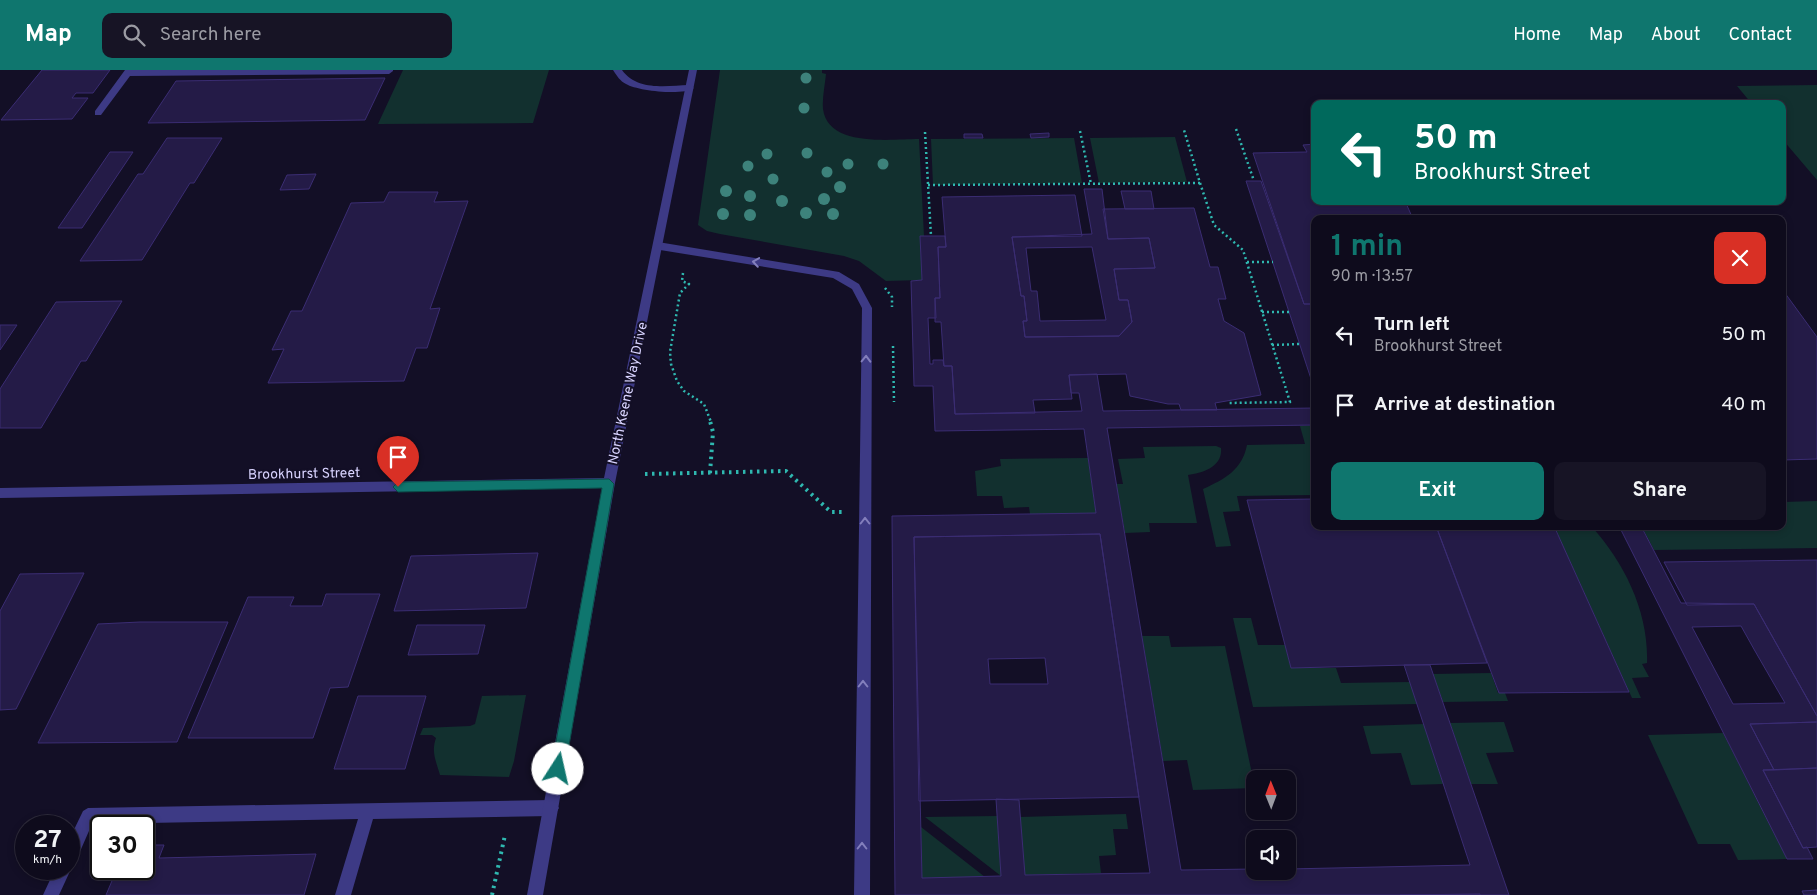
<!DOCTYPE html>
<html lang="en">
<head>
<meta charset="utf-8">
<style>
  :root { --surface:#0e0b1c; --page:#171425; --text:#f1f3f6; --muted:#9b9ba3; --line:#2e2b3b; --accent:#0f766e }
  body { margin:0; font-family:Overpass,sans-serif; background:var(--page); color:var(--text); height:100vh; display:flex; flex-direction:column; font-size:19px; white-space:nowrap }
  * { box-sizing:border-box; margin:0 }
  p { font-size:16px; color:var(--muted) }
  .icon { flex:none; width:28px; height:28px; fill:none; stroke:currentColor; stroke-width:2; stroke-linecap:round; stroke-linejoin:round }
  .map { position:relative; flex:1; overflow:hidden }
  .details { position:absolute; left:1311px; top:145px; width:475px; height:315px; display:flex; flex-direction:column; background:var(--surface); border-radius:10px; box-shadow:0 2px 8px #0003,0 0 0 1px var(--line) }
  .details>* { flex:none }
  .banner { position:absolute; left:1311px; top:30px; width:475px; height:105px; border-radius:10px; box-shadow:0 2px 8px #0003,0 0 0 1px var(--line); background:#00695c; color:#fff; overflow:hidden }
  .needle { width:32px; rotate:359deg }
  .buttons { position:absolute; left:1246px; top:700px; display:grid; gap:10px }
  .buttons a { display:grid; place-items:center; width:50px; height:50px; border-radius:10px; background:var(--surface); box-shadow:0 2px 8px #0003,0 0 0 1px var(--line); font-size:25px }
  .speed { position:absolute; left:15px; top:745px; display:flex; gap:10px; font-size:25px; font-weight:700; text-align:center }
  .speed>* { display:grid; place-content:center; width:65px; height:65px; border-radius:50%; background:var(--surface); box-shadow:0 2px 8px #0003,0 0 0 1px var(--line); line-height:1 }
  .speed small { font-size:12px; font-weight:400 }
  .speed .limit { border:2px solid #111; border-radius:8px; background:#fff; color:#111 }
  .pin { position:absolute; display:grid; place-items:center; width:42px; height:42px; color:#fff; margin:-51px -21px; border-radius:50% 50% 50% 0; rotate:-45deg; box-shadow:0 0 5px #0007 }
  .pin .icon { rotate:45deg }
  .me { position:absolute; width:55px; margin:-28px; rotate:10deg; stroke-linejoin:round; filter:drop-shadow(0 0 4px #0008) }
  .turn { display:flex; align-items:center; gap:18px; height:105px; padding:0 20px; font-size:22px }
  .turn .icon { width:65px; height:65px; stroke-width:2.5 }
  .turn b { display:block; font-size:35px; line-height:42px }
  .round { display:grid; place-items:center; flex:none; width:52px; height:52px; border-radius:10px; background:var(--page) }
  .summary { display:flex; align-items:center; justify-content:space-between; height:85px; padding:0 20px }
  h1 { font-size:30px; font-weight:700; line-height:38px; color:var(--accent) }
  .action { display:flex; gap:10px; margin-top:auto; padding:10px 20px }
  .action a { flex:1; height:58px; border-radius:10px; background:var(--accent); color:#fff; font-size:20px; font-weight:700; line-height:58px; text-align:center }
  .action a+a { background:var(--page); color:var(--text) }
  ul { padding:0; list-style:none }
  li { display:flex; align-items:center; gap:15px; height:70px; padding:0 20px }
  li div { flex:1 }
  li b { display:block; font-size:19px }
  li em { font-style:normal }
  header { display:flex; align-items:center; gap:30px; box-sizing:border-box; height:70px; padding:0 25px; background:var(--accent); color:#fff }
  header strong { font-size:24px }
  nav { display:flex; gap:28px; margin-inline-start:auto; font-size:18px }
  .search { width:350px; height:45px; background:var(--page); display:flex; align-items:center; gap:12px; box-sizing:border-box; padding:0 18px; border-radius:10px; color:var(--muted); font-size:19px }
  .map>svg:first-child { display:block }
  .green { fill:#12302f }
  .building { fill:#241b47; stroke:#3b2d73; fill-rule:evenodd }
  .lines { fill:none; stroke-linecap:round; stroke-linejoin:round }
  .path-far1 { stroke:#2fb8b0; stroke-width:2.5; stroke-dasharray:2 3; stroke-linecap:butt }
  .path { stroke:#2fb8b0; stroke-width:4; stroke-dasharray:2.5 4.5; stroke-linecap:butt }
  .service { fill:#3d3a85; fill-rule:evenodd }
  .minor { fill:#3d3a85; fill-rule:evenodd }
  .tree { fill:#3d827b }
  .oneway { stroke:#837fbc }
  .route { fill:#0f766e; stroke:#0a4d48 }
  .labels { text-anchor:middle; stroke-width:4; stroke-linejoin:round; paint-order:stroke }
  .street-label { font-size:14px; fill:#d9d4ff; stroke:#130f26 }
</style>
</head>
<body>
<header>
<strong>Map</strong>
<div class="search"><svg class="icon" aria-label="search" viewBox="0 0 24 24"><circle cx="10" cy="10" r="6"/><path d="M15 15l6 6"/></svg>Search here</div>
<nav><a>Home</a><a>Map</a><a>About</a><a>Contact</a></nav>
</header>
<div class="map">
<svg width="1817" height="825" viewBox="0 0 1817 825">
  <rect width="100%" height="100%" fill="#130f26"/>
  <path class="green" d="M403,0H549L533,53L378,54Z
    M720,0H822V3L826,4C825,15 822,28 823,39C828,78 892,69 919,69L924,166H920L922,210L886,211L859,191L844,186L720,164L707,161L698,155Z
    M1817,15V110L1783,70L1782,34H1752L1737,16Z
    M1175,67L1187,112L1099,113L1090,68Z
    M1074,68L1082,113L933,115L931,69Z
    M1315,355V425L1237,426L1240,441L1223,442L1231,476L1216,477L1203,419C1225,409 1242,400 1247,375L1305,374L1300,356Z
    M1216,376L1221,378C1223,397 1202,403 1188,405L1197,453H1149L1150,462L1125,463L1116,414H1123L1118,389L1145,388L1143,377Z
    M1088,388L1096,443L1030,444L1029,437L1004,438L1002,426H977L975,401L1001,396L1000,389Z
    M1817,431V478L1654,480L1643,459H1654L1653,456H1782L1783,432Z
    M1554,456H1591C1625,493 1649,543 1647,593L1642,594L1649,607L1632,608L1641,628H1632Z
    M1233,548H1251L1258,575H1285L1291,598H1336L1341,613L1410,612L1417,634L1253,637Z
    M1142,566H1169L1171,577L1225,576L1255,718L1193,720L1187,690L1163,691Z
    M1491,603L1498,623H1505L1508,631L1443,632L1433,604Z
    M526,625L514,691L509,707L440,705C436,691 431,682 436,668L432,665H420L423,658L470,656L475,654L482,626Z
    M1504,652L1514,682L1486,683L1498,714H1471L1450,653Z
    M1424,654L1443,714L1411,715L1401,683L1371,684L1363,656Z
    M1723,663L1787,789L1738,790L1730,774H1698L1648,665Z
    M1126,744L1128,759H1113L1116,785L1099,786L1101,803L1025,805L1020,747Z
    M997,746L1001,806L925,747Z
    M921,757L985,807L922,808Z"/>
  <path class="building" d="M42,0H110L93,23H76L72,28H88L72,49L1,50Z
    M385,8L365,50L148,53L176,11Z
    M1049,63V67L1031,68L1030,64Z
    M964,64H982L983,68H964Z
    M167,68H222L194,113H190L142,190L80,191L138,104H143Z
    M1315,74V131H1405L1413,149H1315V234H1304L1253,83L1307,82L1303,75Z
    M110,82H133L82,158H58Z
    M316,104L309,119L280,120L287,105Z
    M1246,111H1261L1304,234H1315V247H1311L1315,260V321Z
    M1084,119H1102L1108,169L1149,168L1155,198L1114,199L1119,230H1128L1132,252L1119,266L1025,267L1023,251H1027L1024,226H1021L1012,167L1092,164ZM1092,177L1106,250L1040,251L1037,221H1031L1026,178Z
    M1121,121H1151L1154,139H1125Z
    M389,122H438L434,132L468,131L430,239L440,238L427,278H416L404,311L268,313L284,279L272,280L291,241H302L351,133L384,132Z
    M1075,125L1082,166L1012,167L1021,226H1024L1027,251H1023L1025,267L1119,266L1132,252L1128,230H1119L1114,199L1155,198L1149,168L1108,169L1103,139L1194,138L1210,197H1218L1226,229H1218L1224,251L1244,263L1261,325L1215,333L1217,340H1181L1179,334H1168L1130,326L1126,304L1069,305L1072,329L1033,330L1035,343L955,344L952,296H944L941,252H935V228H940L938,177H946L942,127Z
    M920,166H945L946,177H938L940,228H935L936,248H928L930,294H933V290H943L944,296H952L955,344L1082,341L1079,323H1071L1069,305L1097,304L1103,341L1315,338V355L1107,358L1181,800L1255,799V801H1288V799L1470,795L1404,595H1430L1509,825H895L892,446L1096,443L1084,359L935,361L933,316H914L911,211L922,210ZM1100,464L1150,803L1025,805L1019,730L996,729L1001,806L922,808L914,467Z
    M1782,219L1817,267V389L1782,390Z
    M122,231L86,291H81L41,358H0V319L56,232Z
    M0,255H17L0,280Z
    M1315,429V456H1436L1487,593L1291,598L1247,430Z
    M1436,456H1554L1629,622L1499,623Z
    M1619,456H1641L1681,533L1754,534L1817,646V652L1750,654L1774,700H1763L1803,778L1807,777L1813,789H1787ZM1741,556L1755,581L1785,633L1733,634L1692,557Z
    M1100,464L1139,727L919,731L914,467ZM1045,588L1048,614H990L988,589Z
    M538,483L526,538L394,541L411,486Z
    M1817,490V646L1754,534L1687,535L1664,492Z
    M84,503L16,639L0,640V541L20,504Z
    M326,524H380L348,617L330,618L313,668H188L248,527H294L290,536H322Z
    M140,552H228L177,672L38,673L98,554Z
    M417,555H485L478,584L408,585Z
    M358,626H426L405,699H334Z
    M1817,652V698L1774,700L1750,654Z
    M1817,698V777L1803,778L1763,700Z
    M144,775H164L159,788L316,784L304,825H106L117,799H144Z
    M1817,820V825H1804L1802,821Z
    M1480,824V825H1400Z"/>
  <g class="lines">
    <path class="path-far1" d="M1236,59L1254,111
      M1080,61L1091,114
      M925,62L931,166
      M1200,113L1214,155L1243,180L1290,332L1227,333
      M928,115L1200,113L1184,60
      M1247,192H1273
      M683,203L682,211L689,214L680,223L670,282L671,294L677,311L684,321L704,334L711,352
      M885,218L892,227V237
      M1262,242H1289
      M1272,275L1300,274
      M893,276L894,332"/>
    <path class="path" d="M710,403L713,362L710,351
      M645,404L786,401L831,442H842
      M492,825L505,765"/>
    <path class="service" d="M125,0H393V1L389,4L130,6L101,45H95V41Z
      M613,0H622C637,21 666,16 689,15L694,18C683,26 638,21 626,14C620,11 617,6 613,0Z
      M658,172L839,202L859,214L872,238L870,825H854L862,238L852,219L833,208L654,179L653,176Z
      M551,730L556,733L559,738L556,743L551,746L373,749L351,825H335L358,749L92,754L75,793L69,795L71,799L59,825H43L55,799H69V770L83,741L88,738Z"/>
    <path class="minor" d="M689,0H697L615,413L543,825H527L602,418L0,428V418L604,408Z"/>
  </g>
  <g class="tree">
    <circle cx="806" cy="8" r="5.5"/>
    <circle cx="804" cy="38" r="5.5"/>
    <circle cx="807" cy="83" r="5.5"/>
    <circle cx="767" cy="84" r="5.5"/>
    <circle cx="848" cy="94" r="5.5"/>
    <circle cx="883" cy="94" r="5.5"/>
    <circle cx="748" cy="96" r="5.5"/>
    <circle cx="827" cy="102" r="5.5"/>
    <circle cx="773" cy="109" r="5.5"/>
    <circle cx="840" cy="117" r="6"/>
    <circle cx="726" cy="121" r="6"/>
    <circle cx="750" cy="126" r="6"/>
    <circle cx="824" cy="129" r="6"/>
    <circle cx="782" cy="131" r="6"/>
    <circle cx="806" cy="143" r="6"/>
    <circle cx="723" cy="144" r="6"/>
    <circle cx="833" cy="144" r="6"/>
    <circle cx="750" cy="145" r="6"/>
  </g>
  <defs><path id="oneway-chevron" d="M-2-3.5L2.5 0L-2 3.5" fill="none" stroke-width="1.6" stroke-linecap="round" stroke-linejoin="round" transform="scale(1.25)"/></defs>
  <g class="oneway">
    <use href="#oneway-chevron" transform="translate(756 192) rotate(-171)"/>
    <use href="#oneway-chevron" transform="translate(866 289) rotate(-89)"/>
    <use href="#oneway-chevron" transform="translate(865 451) rotate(-90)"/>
    <use href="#oneway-chevron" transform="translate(863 614) rotate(-90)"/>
    <use href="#oneway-chevron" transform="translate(862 776) rotate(-90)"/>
  </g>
  <path class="route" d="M609,409L614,414L565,699L563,703L558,705L553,703L551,699L602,418L398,422L393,417L398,412Z"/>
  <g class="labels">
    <g class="street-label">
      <text transform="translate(627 323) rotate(-78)" y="5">North Keene Way Drive</text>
      <text transform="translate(304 403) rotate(-1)" y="5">Brookhurst Street</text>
    </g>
  </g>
</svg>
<div class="buttons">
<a><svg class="needle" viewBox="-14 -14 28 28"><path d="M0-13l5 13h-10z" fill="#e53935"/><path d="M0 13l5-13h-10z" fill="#9b9ba3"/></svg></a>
<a><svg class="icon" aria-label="sound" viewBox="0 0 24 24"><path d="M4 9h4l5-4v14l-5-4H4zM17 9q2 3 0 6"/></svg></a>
</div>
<div class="speed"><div>27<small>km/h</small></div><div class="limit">30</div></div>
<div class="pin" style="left:398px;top:417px;background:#d93025"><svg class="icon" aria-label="arrive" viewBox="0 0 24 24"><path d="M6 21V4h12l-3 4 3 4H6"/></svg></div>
<svg class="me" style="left:558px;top:699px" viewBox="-20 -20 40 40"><circle r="19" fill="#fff"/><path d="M0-13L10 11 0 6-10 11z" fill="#0f766e"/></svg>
<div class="banner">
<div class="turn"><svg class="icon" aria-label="left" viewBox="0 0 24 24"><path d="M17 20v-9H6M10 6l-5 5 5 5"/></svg><div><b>50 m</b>Brookhurst Street</div></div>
</div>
<section class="details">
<div class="summary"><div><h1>1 min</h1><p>90 m · 13:57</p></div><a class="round" style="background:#d93025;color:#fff"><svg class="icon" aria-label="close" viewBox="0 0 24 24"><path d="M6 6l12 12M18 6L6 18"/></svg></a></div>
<ul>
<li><svg class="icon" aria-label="left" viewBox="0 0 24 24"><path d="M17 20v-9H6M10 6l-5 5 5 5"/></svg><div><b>Turn left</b><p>Brookhurst Street</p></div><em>50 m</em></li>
<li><svg class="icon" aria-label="arrive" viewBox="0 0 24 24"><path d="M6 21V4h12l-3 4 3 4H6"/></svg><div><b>Arrive at destination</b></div><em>40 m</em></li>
</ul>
<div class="action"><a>Exit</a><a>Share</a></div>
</section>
</div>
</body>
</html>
